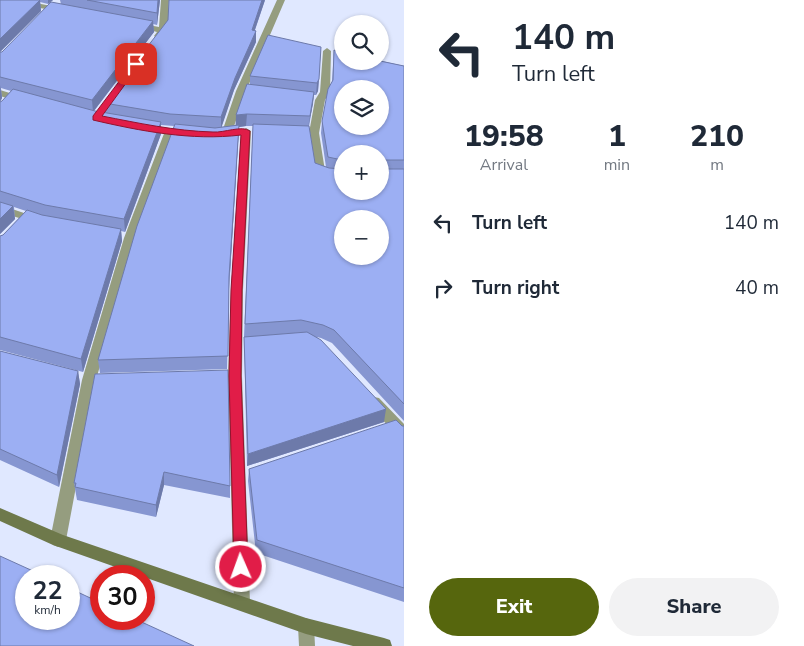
<!DOCTYPE html>
<html lang="en">
<head>
<meta charset="utf-8">
<style>
  :root { --surface:#fff; --page:#f2f2f3; --text:#1f2937; --muted:#747a83; --accent:#56660d }
  body { margin:0; font-family:"Nunito Sans",sans-serif; background:var(--page); color:var(--text); height:100vh; display:flex; flex-direction:column; font-size:19px; white-space:nowrap }
  * { box-sizing:border-box; margin:0 }
  p { font-size:16px; color:var(--muted) }
  .icon { flex:none; width:28px; height:28px; fill:none; stroke:currentColor; stroke-width:2; stroke-linecap:round; stroke-linejoin:round }
  .map { position:relative; flex:1; overflow:hidden }
  .sheet { display:flex; flex-direction:column; background:var(--surface); width:400px }
  .sheet>* { flex:none }
  .banner { background:#fff; color:var(--text); overflow:hidden }
  .controls { position:absolute; left:334px; top:15px; display:grid; gap:10px }
  .controls a { display:grid; place-items:center; width:55px; height:55px; border-radius:50%; background:var(--surface); box-shadow:0 1px 4px #0004; font-size:25px }
  .speed { position:absolute; left:15px; top:565px; display:flex; gap:10px; font-size:25px; font-weight:700; text-align:center }
  .speed>* { display:grid; place-content:center; width:65px; height:65px; border-radius:50%; background:var(--surface); box-shadow:0 1px 4px #0004; line-height:1 }
  .speed small { font-size:12px; font-weight:400 }
  .speed .limit { border:8px solid #d22; background:#fff; color:#111 }
  .pin { position:absolute; display:grid; place-items:center; width:42px; height:42px; color:#fff; margin:-21px; border-radius:10px; box-shadow:0 2px 8px #0006 }
  .me { position:absolute; width:55px; margin:-28px; rotate:358deg; stroke-linejoin:round; filter:drop-shadow(0 0 4px #0008) }
  .turn { display:flex; align-items:center; gap:18px; height:105px; padding:0 25px; font-size:22px }
  .turn .icon { width:65px; height:65px; stroke-width:2.5 }
  .turn b { display:block; font-size:35px; line-height:42px }
  .eta { display:flex; justify-content:space-evenly; align-items:center; height:85px; text-align:center }
  .eta b { font-size:30px; font-weight:800; line-height:35px }
  .button { display:flex; gap:10px; margin-top:auto; padding:10px 25px }
  .button a { flex:1; height:58px; border-radius:30px; background:var(--accent); color:#fff; font-size:20px; font-weight:800; line-height:58px; text-align:center }
  .button a+a { background:var(--page); color:var(--text) }
  ul { padding:0; list-style:none }
  li { display:flex; align-items:center; gap:15px; height:65px; padding:0 25px }
  li div { flex:1 }
  li b { display:block; font-size:19px }
  li em { font-style:normal }
  main { display:flex; flex:1; min-height:0 }
  .map>svg:first-child { display:block }
  .lines { fill:none; stroke-linecap:round; stroke-linejoin:round }
  .street { fill:#959d7f; fill-rule:evenodd }
  .secondary { fill:#6e794b; fill-rule:evenodd }
  .wall { fill:#8696d1; fill-rule:evenodd }
  .shaded-wall { fill:#6d7aaa }
  .building { fill:#9caff3; stroke:#6d7aaa; fill-rule:evenodd }
  .route { fill:#e11d48; stroke:#92132f }
</style>
</head>
<body>
<main>
<div class="map">
<svg width="404" height="646" viewBox="0 0 404 646">
  <rect width="100%" height="100%" fill="#e0e8ff"/>
  <g class="lines">
    <path class="street" d="M3,0H20L62,8L66,10L62,12L7,2Z
      M161,0H169C168,13 172,33 158,39L154,36L157,32L134,26L138,23L159,27Z
      M277,0H285L246,91L231,135L226,138L222,137L221,135L236,91Z
      M327,48L331,51L330,92L325,100L319,133L325,171L342,174V180L328,179L316,175L309,133L315,100L320,92L323,51Z
      M0,90L26,98L28,100L23,103L0,96Z
      M170,128L175,131L136,238L96,380L66,540L63,545L58,547L53,545L50,540L82,380L124,238L165,131Z
      M246,128L251,131L243,290L242,376L250,603L248,608L242,610L236,608L234,603L228,376L231,290L241,131Z
      M0,205L42,219L44,221L38,224L0,212Z
      M374,397L379,398L404,424V438L399,437L369,406L367,402L369,398Z
      M306,618L312,621L314,626L315,646H299L298,626L300,621Z"/>
    <path class="secondary" d="M0,508L63,535L306,618L384,638L390,640L392,646H353L306,634L53,545L0,521Z"/>
  </g>
  <path class="wall" d="M0,0H53L48,4L40,2L41,11L0,52H2L61,4L60,0H160L157,25L153,24L154,32L94,111L105,112L104,103L265,0L255,30L256,31V42L234,90L221,127L236,125L250,84V76L321,47L318,91L316,95H314L309,127L315,163L326,167L321,133L322,121L332,82L334,50L404,66V421L332,343L321,338L317,337L384,422L247,466L244,337L253,126H246L239,127L229,289L227,369L100,373L98,360L174,126L161,125V134L125,232L121,231L122,241L83,372L0,350V236L3,235L26,211L14,207L15,219L0,234V102L2,101L11,91L1,88L2,98L0,102ZM342,154L380,191H342Z
    M0,351L78,371L80,384L59,487L0,460Z
    M95,374L230,486V498L164,485L156,517L77,500L74,483Z
    M402,426H404V602L256,553L248,481L249,469Z"/>
  <path class="shaded-wall" d="M40,0L41,11L0,52V39Z
    M48,0H53L48,4Z
    M158,0H160L157,25V13Z
    M262,0H265L251,41L252,30Z
    M153,21L154,32L93,112L92,100Z
    M256,31V42L234,90L221,129V117L235,78Z
    M319,79L318,91L316,95L317,83Z
    M0,85L2,98L0,102Z
    M314,92L313,104L308,128Z
    M247,114L246,126L239,127L229,290L236,115Z
    M161,122V134L125,232L124,219Z
    M13,206L15,219L0,234V219Z
    M121,229L122,241L83,372L81,359Z
    M78,371L80,384L59,487L57,475Z
    M386,409L384,422L247,466L248,454Z
    M164,472V485L156,517V505Z"/>
  <path class="building" d="M0,0H40L0,39Z
    M87,0H158L157,13Z
    M169,0H262L252,30L256,31L235,78L221,117L170,114L104,103L168,20Z
    M51,2L153,21L92,100L0,77V52H2Z
    M268,35L321,47L319,79L317,83L250,76Z
    M336,47L342,48V61H380V60V61L404,66V160H382L380,167L382,169H404V404L334,330L323,325L301,320L245,324L253,124L309,126L315,163L329,168L342,169V191H380V154H342V160L328,157L322,121L328,89L333,80L334,50L336,51ZM342,89H380V126H342ZM342,219H380V256H342Z
    M247,84L314,92L310,116L247,114L236,115Z
    M13,89L95,111L161,122L124,219L45,205L0,191V102L2,101Z
    M175,124L215,128L239,125L229,277L228,356L98,360L137,226Z
    M0,202L13,206L0,219Z
    M27,210L42,215L121,229L81,359L0,337V236L3,235Z
    M307,332L321,340L386,409L248,454L244,337Z
    M0,351L78,371L57,475L0,449Z
    M228,370L230,486L164,472L156,505L75,487L76,483H74L95,374Z
    M396,420L402,426H404V588L257,540L249,469Z
    M0,556L44,576H26V619H69V588L101,603V619H135L194,646H0Z"/>
  <path class="route" d="M136,62L140,64L102,116C138,123 175,131 213,132C224,133 242,125 250,131L242,290L241,376L248,567L246,572L241,574L236,572L234,567L229,376L231,290L241,135C192,141 140,131 93,120V116L133,63Z"/>
</svg>
<div class="controls">
<a><svg class="icon" aria-label="search" viewBox="0 0 24 24"><circle cx="10" cy="10" r="6"/><path d="M15 15l6 6"/></svg></a>
<a><svg class="icon" aria-label="layers" viewBox="0 0 24 24"><path d="M12 4l9 5-9 5-9-5zM3 14l9 5 9-5"/></svg></a>
<a>+</a>
<a>−</a>
</div>
<div class="speed"><div>22<small>km/h</small></div><div class="limit">30</div></div>
<div class="pin" style="left:136px;top:64px;background:#d93025"><svg class="icon" aria-label="arrive" viewBox="0 0 24 24"><path d="M6 21V4h12l-3 4 3 4H6"/></svg></div>
<svg class="me" style="left:241px;top:567px" viewBox="-20 -20 40 40"><circle r="17" fill="#e11d48" stroke="#fff" stroke-width="3"/><path d="M0-11L8 9 0 5-8 9z" fill="#fff"/></svg>
</div>
<section class="sheet">
<div class="banner">
<div class="turn"><svg class="icon" aria-label="left" viewBox="0 0 24 24"><path d="M17 20v-9H6M10 6l-5 5 5 5"/></svg><div><b>140 m</b>Turn left</div></div>
</div>
<div class="eta">
<div><b>19:58</b><p>Arrival</p></div>
<div><b>1</b><p>min</p></div>
<div><b>210</b><p>m</p></div>
</div>
<ul>
<li><svg class="icon" aria-label="left" viewBox="0 0 24 24"><path d="M17 20v-9H6M10 6l-5 5 5 5"/></svg><div><b>Turn left</b></div><em>140 m</em></li>
<li><svg class="icon" aria-label="right" viewBox="0 0 24 24"><path d="M7 20v-9h11M14 6l5 5-5 5"/></svg><div><b>Turn right</b></div><em>40 m</em></li>
</ul>
<div class="button"><a>Exit</a><a>Share</a></div>
</section>
</main>
</body>
</html>
